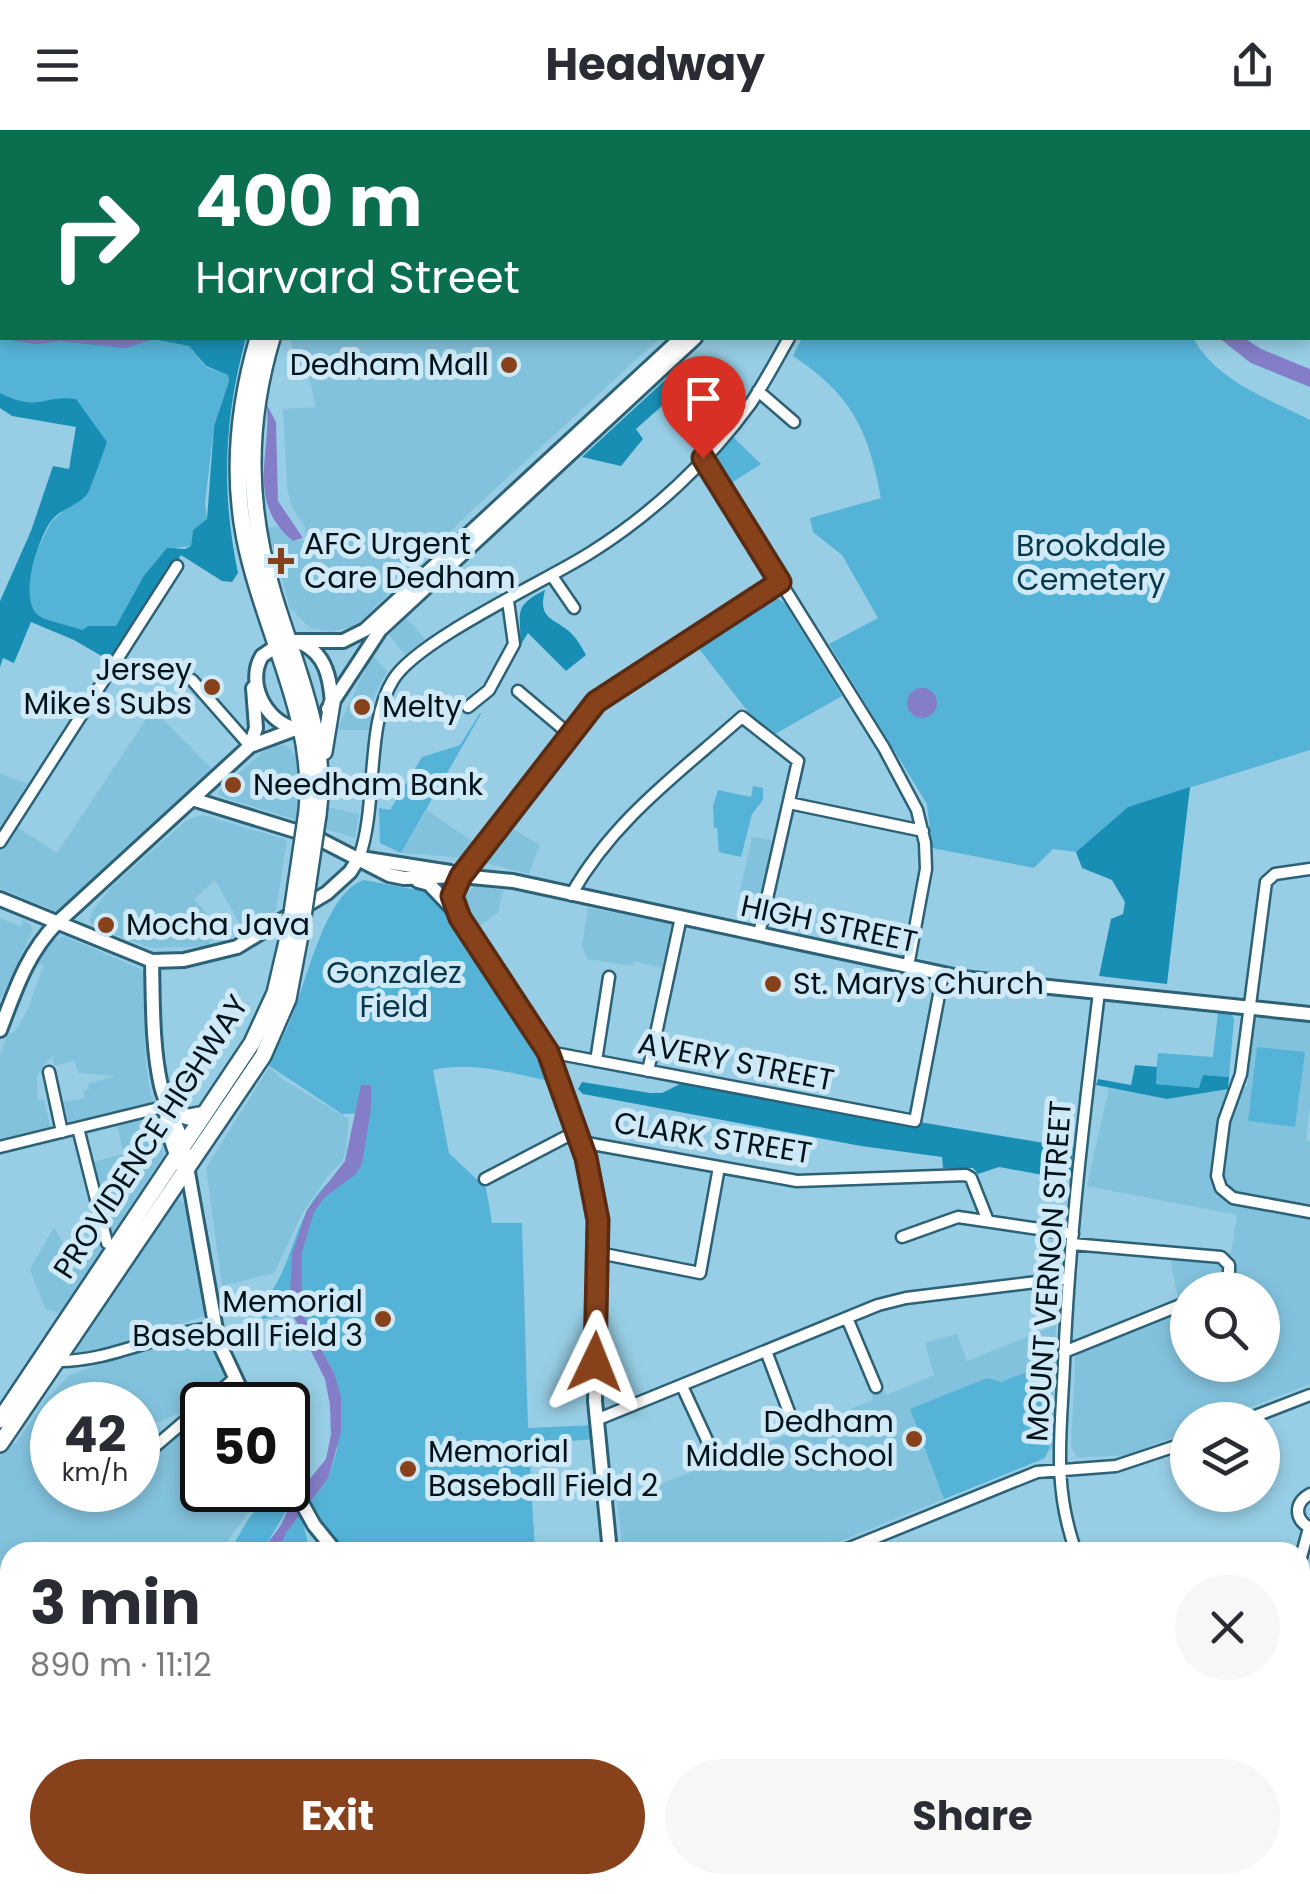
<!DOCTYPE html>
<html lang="en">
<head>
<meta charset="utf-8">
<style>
  :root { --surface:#fff; --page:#f7f7f7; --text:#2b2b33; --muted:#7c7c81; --accent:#88421b }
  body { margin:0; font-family:Poppins,sans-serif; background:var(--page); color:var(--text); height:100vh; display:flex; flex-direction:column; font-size:38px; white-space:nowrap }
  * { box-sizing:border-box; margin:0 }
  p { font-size:32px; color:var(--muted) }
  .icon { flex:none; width:55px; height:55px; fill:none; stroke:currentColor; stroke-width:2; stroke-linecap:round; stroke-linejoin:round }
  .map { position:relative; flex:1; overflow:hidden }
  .side { position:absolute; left:0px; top:1412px; width:1310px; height:352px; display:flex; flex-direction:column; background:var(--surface); border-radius:30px 30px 0 0; box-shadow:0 5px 15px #0003 }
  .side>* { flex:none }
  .top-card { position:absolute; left:0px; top:0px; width:1310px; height:210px; box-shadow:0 5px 15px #0003; background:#0b6e4f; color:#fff; overflow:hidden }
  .controls { position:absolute; left:1170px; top:1142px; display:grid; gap:20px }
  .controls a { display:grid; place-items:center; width:110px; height:110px; border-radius:50%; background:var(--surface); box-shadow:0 5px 15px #0003; font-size:50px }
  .speed { position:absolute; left:30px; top:1252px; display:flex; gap:20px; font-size:50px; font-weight:700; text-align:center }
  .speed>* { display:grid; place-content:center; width:130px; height:130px; border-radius:50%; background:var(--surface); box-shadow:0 5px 15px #0003; line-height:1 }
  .speed small { font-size:25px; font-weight:400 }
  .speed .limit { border:5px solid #111; border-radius:15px; background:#fff; color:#111 }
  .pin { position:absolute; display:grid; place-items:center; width:85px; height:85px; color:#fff; margin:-102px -42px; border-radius:50% 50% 50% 0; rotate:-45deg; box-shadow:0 0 10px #0007 }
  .pin .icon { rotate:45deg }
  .me { position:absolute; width:110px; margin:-55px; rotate:2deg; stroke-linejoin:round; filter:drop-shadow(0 0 8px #0008) }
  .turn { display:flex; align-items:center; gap:35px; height:210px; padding:0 30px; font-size:45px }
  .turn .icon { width:130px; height:130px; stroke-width:2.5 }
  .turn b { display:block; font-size:70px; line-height:85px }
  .round { display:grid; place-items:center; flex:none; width:105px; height:105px; border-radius:52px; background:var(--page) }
  .head { display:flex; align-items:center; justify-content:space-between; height:170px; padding:0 30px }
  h1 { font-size:60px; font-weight:700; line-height:75px }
  .cta { display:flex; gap:20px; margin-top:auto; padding:20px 30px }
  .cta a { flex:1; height:115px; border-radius:60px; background:var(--accent); color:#fff; font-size:40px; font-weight:700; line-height:115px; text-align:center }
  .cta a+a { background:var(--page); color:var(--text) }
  header { display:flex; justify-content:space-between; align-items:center; height:130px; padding:0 30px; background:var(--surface); font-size:45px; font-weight:700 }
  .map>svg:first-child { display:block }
  .built { fill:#83c2dd; fill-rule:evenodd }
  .green { fill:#56b3d8 }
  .forest { fill:#198eb4 }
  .water { fill:#847ec8 }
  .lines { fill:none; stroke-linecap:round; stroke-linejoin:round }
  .stream { stroke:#847ec8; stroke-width:2.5 }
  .minor-casing { stroke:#2c6176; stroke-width:15 }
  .major-casing { stroke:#2c6176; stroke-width:18 }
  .highway-casing { stroke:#2c6176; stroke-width:20 }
  .minor { stroke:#fff; stroke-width:10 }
  .major { stroke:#fff; stroke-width:12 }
  .highway { stroke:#fff; stroke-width:15 }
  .highway-bridge-casing { stroke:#2c6176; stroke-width:20; stroke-linecap:butt }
  .highway-bridge { stroke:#fff; stroke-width:15 }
  .route-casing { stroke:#582b12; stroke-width:25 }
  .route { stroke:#88421b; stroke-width:18 }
  .poi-dot { fill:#88421b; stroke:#cfeaf6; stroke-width:4 }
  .labels { text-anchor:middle; stroke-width:10; stroke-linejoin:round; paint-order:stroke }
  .poi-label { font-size:30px; fill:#00131b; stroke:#cfeaf6; text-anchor:start }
  .park-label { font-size:30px; fill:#073748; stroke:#cfeaf6 }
  .street-label { font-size:30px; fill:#00131b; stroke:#cfeaf6 }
</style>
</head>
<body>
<header><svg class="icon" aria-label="menu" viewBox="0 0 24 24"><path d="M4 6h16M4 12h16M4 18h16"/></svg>Headway<svg class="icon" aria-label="share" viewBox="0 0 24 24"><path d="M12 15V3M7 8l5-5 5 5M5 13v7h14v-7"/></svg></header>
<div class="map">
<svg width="1310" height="1764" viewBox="0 0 1310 1764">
  <rect width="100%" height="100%" fill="#97cee5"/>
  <path class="built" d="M345,0H821L823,2H344Z
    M290,208H660L470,382L361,491L351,497L330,502L310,498L290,478L267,398L277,396L293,411L305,410V397L292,378L287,357L283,279L316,277L309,248L295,227Z
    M406,488L425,509L405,525L389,505Z
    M372,525L387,541L375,564L370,600H337Z
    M153,579L215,642L65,779L58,782L0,758V721L15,696L57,723Z
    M272,614L287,616L296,626L301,644L300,671L359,684L355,708L219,666L218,662Z
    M0,643L27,654L0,701Z
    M427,680L475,713L463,728L401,723Z
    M204,685L287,710L276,780L243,799L215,750L194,769L206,782L211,816L150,818L93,796L89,790L92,782L111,757L188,689Z
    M510,697L540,715L529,744L486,733L487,727Z
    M752,707L777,711L764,766L740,761Z
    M474,756L503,760L498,782L478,798L464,768Z
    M588,778L671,794L662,838L634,831L633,836L588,829L582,816Z
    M0,788L22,797V790L30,794L33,800L0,870Z
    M64,806L141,839L144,844L146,935L151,966L155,969L146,975L69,994L63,972L85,968L83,961L89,959L88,954L115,946L79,943L74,931L54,936L52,926L37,945L38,970H44L51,1000L0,1013V925L7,906L16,900L28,879L44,834L35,835L53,810Z
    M1260,886L1310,893V975L1306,1010L1310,1011V1254L1217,1290H1188L1187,1302L1126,1325L1077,1328L1071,1316L1076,1213L1179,1171L1172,1140L1171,1117L1231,1123L1237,1085L1087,1056L1109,958L1167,969L1247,956L1255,891ZM1188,1160H1262V1235H1188Z
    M269,937L282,949L349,989L346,1020L342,1032L330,1043L302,1084L274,1143L222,1156L206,1038Z
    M150,989L157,992L164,1025L111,1105L93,1032L124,1024L117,996Z
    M177,1069L185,1072L204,1186L110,1217L75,1223V1217Z
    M54,1097L66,1118L101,1111L104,1122L62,1184L45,1179L30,1139Z
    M1056,1195L1052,1318L1041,1330L813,1422H623L617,1371L797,1301L794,1292L799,1290L803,1298L873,1270L871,1260L882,1255L886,1265L934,1245L925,1213L957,1204L967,1231Z
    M191,1206L212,1212L226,1246L180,1283L150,1295L138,1284V1275H52V1360H79L113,1379L129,1360H138V1349L170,1307L202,1280V1360H264L220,1422H10V1668L0,1681V1327L10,1311L15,1314L46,1270L69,1245L92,1237V1232Z"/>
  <path class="green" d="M0,0H255V2H2V167Z
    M0,208L37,214L59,211L126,218L152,209L189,216L206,237L228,245L229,251L214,296L205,374L207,389L193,400L191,416L176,418L143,447L116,496H88L82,500L50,491L37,485L30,474L27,459L37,420L51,392L91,356L106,314L42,273L18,272L0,263Z
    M802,208H1193C1217,251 1267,268 1310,290V620L1128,677L1076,722L1053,719L1034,738L932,718L927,674L829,514L878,488L842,425L813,402L810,388L881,368C869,301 852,265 793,226Z
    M732,306L761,334L728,355L714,330Z
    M769,469H779L785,474L842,566L775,604L753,588L696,515Z
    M480,583L481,584L401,723L380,713L379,678L390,680L422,627L460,615Z
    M753,656L763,658V670L752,684L741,727L719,722L717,698H714L713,676L718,660L751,667Z
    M364,750L433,763L535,917L550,951C509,943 474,931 433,940L449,1023L486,1058L492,1093H522L528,1298L596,1295L597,1309L529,1314L535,1422H336L305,1379L328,1349L337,1320L335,1245L302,1183L262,1189L260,1176C285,1150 290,1116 305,1085C317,1059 341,1040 362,1021L367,983L342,984L268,935C278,917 288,898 295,878C308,846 327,761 364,750Z
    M1218,882L1231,883L1234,889L1229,947L1203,945L1200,958L1155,954L1158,923L1213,927Z
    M1257,917L1305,922L1295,997L1248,991Z
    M1053,1232L1049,1318L1045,1328L944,1369L910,1279L987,1248L1001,1252Z
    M273,1360H281L292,1371L263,1420L229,1422L249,1388Z
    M301,1384L310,1422H279L286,1403Z
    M10,1694V1755H118L124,1764H0V1707Z
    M323,1755H443L441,1764H312Z"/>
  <path class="forest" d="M0,208H246C224,288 221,361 238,443L232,452L222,451L181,425L112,532L74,510L31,492L14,533L3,528L0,537V471L31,401L53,336L69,339L76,297L12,286L0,278V263C40,283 42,264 76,269L107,312C105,318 90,360 88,363C78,376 61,378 51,391C38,409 18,469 38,485C45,491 72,496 82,500L88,496H116L143,447L167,418L185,419L191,416L193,400L207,389L214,296L229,251L228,245L206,236L189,216L152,209L126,218L59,211L37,214Z
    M677,239L690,251L636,299L643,309L621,336L582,327Z
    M545,460C537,491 555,487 572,504C578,510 582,518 586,525L566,541L528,503L520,516C522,483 511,477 545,460Z
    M1190,657L1167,854L1099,846L1111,789L1123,784L1125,772L1112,750L1082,738L1076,722L1128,677Z
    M1135,935L1157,937L1156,954L1199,958L1203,945L1229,947L1228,959L1167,969L1096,955L1098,949L1131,955Z
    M582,952L650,963H662L684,952L1073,1018L1070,1050L999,1037L978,1044L973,1038H943L942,1027L861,1016L583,964L578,959Z"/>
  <path class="water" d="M0,131L2,208H158L126,218L59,211L37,214L0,208Z
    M1219,208H1244L1261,219L1310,239V257L1251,233Z
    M267,275L276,292L278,371L303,408L293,411C246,373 271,325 267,275Z
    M907 573a15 15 0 1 1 30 0a15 15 0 1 1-30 0Z
    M361,955H371V979L362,1034L356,1044L324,1068L314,1082L302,1122V1183L335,1245L341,1267V1302L328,1349L286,1403L279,1422H261L281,1395L292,1371L326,1329L331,1305L330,1275L325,1249L293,1185L290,1166L292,1124L307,1080L345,1031Z"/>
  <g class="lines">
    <path class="stream" d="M0,1583L10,1591
      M385,1764L388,1755"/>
    <g class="minor-casing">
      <path id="minor" d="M1202,0L1203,2
        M1308,65L1310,68
        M1308,111L1310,108
        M1308,128L1310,129
        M758,261L794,292
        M703,328L884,618L917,680L925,713L926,739L908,836
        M552,446L574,478
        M192,550L250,616
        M518,561L569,604
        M468,577L489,560L514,514L508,471
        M789,673L923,701
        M0,712L177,436
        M359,728C378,676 365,595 393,550C417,510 546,451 590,423C651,385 709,331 751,273C765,252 777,229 789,208
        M1310,739L1275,744L1266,752L1241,944L1224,991L1217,1046L1221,1058L1233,1068L1310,1082
        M461,746L595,572L781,453
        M571,765C614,689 679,643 742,587L798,631L759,804
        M549,922L915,991L943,844
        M596,931L609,847
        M648,941L681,787
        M49,942L62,1002
        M78,998L107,1113
        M581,1012L797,1051L966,1045L971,1048L988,1091
        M0,1017L167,976
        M485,1049L577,1001
        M902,1107L958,1087L1073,1104
        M1072,1114L1221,1127L1229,1135V1149L1216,1160
        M599,1123L700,1143L719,1037
        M847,1188L876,1257
        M766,1221L792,1290
        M1064,1222L1188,1172
        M55,1231C109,1233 160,1202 215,1198
        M682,1256L712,1321
        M596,1290L878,1175L906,1168L1069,1148
        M1245,1290L1310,1265
        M138,1331L234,1249
        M1310,1364C1294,1373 1294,1389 1310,1398
        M102,1371L111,1360
        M840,1422L1037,1342L1116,1336L1188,1312
        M1076,1422C1052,1355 1061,1304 1064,1234C1069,1110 1084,985 1099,862
        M1300,1431L1309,1398
        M1300,1450L1310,1452
        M1300,1589L1310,1584
        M1300,1620L1310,1647
        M524,1755L528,1764
        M1204,1755L1208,1764
        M535,1764L557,1755
        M782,1764L809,1755
        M1047,1764L1069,1755"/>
    </g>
    <g class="major-casing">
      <path id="major" d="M837,0L841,2
        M896,2L899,0
        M921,2L924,0
        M289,511H343L365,500L681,208
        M281,513L262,526C246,552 265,591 294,598
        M301,513C326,524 330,548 332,573
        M328,579L380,500L695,208
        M250,616L256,598L253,558
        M192,669L315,707L389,745L404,748L461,746L513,751L963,848L1310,884
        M361,728L450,742
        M461,746L454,758L453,774L549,922L592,1051L599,1106L595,1271L610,1422
        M418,751L429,754L452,778
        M0,769L152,831L184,830L237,817L327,763L350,742L359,728
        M152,831C153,872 152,916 161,956C166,977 177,993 183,1014L218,1211L248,1275
        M0,900C15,861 27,823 57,793L250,616L309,594
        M167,976L166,995L179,1034
        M288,1348L314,1395L336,1422
        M737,1755L742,1764"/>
    </g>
    <g class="highway-casing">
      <path id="highway" d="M316,2L317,0
        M333,2L334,0
        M258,208C236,283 230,359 251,435C272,517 315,594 307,681
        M272,208C246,295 247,376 273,463C295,537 329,606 318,685
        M324,622L332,573
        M173,982L188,987L204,984
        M0,1290L252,913L275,863L289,803
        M0,1314L263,926L288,869L301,800"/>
    </g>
    <use href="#minor" class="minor"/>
    <use href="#major" class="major"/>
    <use href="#highway" class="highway"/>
    <g class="highway-bridge-casing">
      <path id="highway-bridge" d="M301,800L318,685
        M289,803L307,681"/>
    </g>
    <use href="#highway-bridge" class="highway-bridge"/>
  </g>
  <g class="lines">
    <g class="route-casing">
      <path id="route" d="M595,1232L598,1090L586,1028L548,922L460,788L452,766L461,746L596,572L780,452L703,328"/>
    </g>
    <use href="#route" class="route"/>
  </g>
  <g class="poi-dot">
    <circle cx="509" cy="235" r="10"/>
    <path d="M276 416h10v10h10v10h-10v10h-10v-10h-10v-10h10z"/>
    <circle cx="212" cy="557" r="10"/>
    <circle cx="362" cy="577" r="10"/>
    <circle cx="233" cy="655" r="10"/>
    <circle cx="106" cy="795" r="10"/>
    <circle cx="773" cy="854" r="10"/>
    <circle cx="383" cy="1189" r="10"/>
    <circle cx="914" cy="1309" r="10"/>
    <circle cx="408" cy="1339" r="10"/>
  </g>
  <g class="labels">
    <g class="poi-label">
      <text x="489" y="245" text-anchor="end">Dedham Mall</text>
      <text x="304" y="424">AFC Urgent<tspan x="304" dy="34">Care Dedham</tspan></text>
      <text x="192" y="550" text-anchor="end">Jersey<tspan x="192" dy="34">Mike's Subs</tspan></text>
      <text x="382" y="587">Melty</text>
      <text x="253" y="665">Needham Bank</text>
      <text x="126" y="805">Mocha Java</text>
      <text x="793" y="864">St. Marys Church</text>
      <text x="363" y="1182" text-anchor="end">Memorial<tspan x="363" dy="34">Baseball Field 3</tspan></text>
      <text x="894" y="1302" text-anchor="end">Dedham<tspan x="894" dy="34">Middle School</tspan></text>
      <text x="428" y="1332">Memorial<tspan x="428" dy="34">Baseball Field 2</tspan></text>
    </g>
    <g class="park-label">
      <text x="1091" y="426">Brookdale<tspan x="1091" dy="34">Cemetery</tspan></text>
      <text x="394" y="853">Gonzalez<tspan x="394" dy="34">Field</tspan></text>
    </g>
    <g class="street-label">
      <text transform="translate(829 794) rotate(12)" y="10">HIGH STREET</text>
      <text transform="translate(736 932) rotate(11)" y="10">AVERY STREET</text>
      <text transform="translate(151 1007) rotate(-57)" y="10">PROVIDENCE HIGHWAY</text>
      <text transform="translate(713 1008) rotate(9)" y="10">CLARK STREET</text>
      <text transform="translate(1049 1141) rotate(-86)" y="10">MOUNT VERNON STREET</text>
    </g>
  </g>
</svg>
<div class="controls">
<a><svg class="icon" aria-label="search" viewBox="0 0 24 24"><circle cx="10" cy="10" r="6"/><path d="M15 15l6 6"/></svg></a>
<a><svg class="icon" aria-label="layers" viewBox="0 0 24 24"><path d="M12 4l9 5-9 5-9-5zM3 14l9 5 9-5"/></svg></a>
</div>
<div class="speed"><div>42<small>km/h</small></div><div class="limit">50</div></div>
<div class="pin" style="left:703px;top:328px;background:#d93025"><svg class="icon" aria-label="arrive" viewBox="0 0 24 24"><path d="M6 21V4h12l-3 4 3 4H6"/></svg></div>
<svg class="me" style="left:595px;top:1232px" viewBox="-20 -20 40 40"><path d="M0-17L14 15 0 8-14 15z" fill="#88421b" stroke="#fff" stroke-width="4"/></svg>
<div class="top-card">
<div class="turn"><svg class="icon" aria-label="right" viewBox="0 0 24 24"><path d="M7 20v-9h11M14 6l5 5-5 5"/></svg><div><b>400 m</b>Harvard Street</div></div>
</div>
<section class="side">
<div class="head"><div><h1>3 min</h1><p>890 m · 11:12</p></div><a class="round"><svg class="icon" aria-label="close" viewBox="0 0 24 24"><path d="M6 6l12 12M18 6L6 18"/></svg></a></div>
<div class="cta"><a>Exit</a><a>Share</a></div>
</section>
</div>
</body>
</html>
